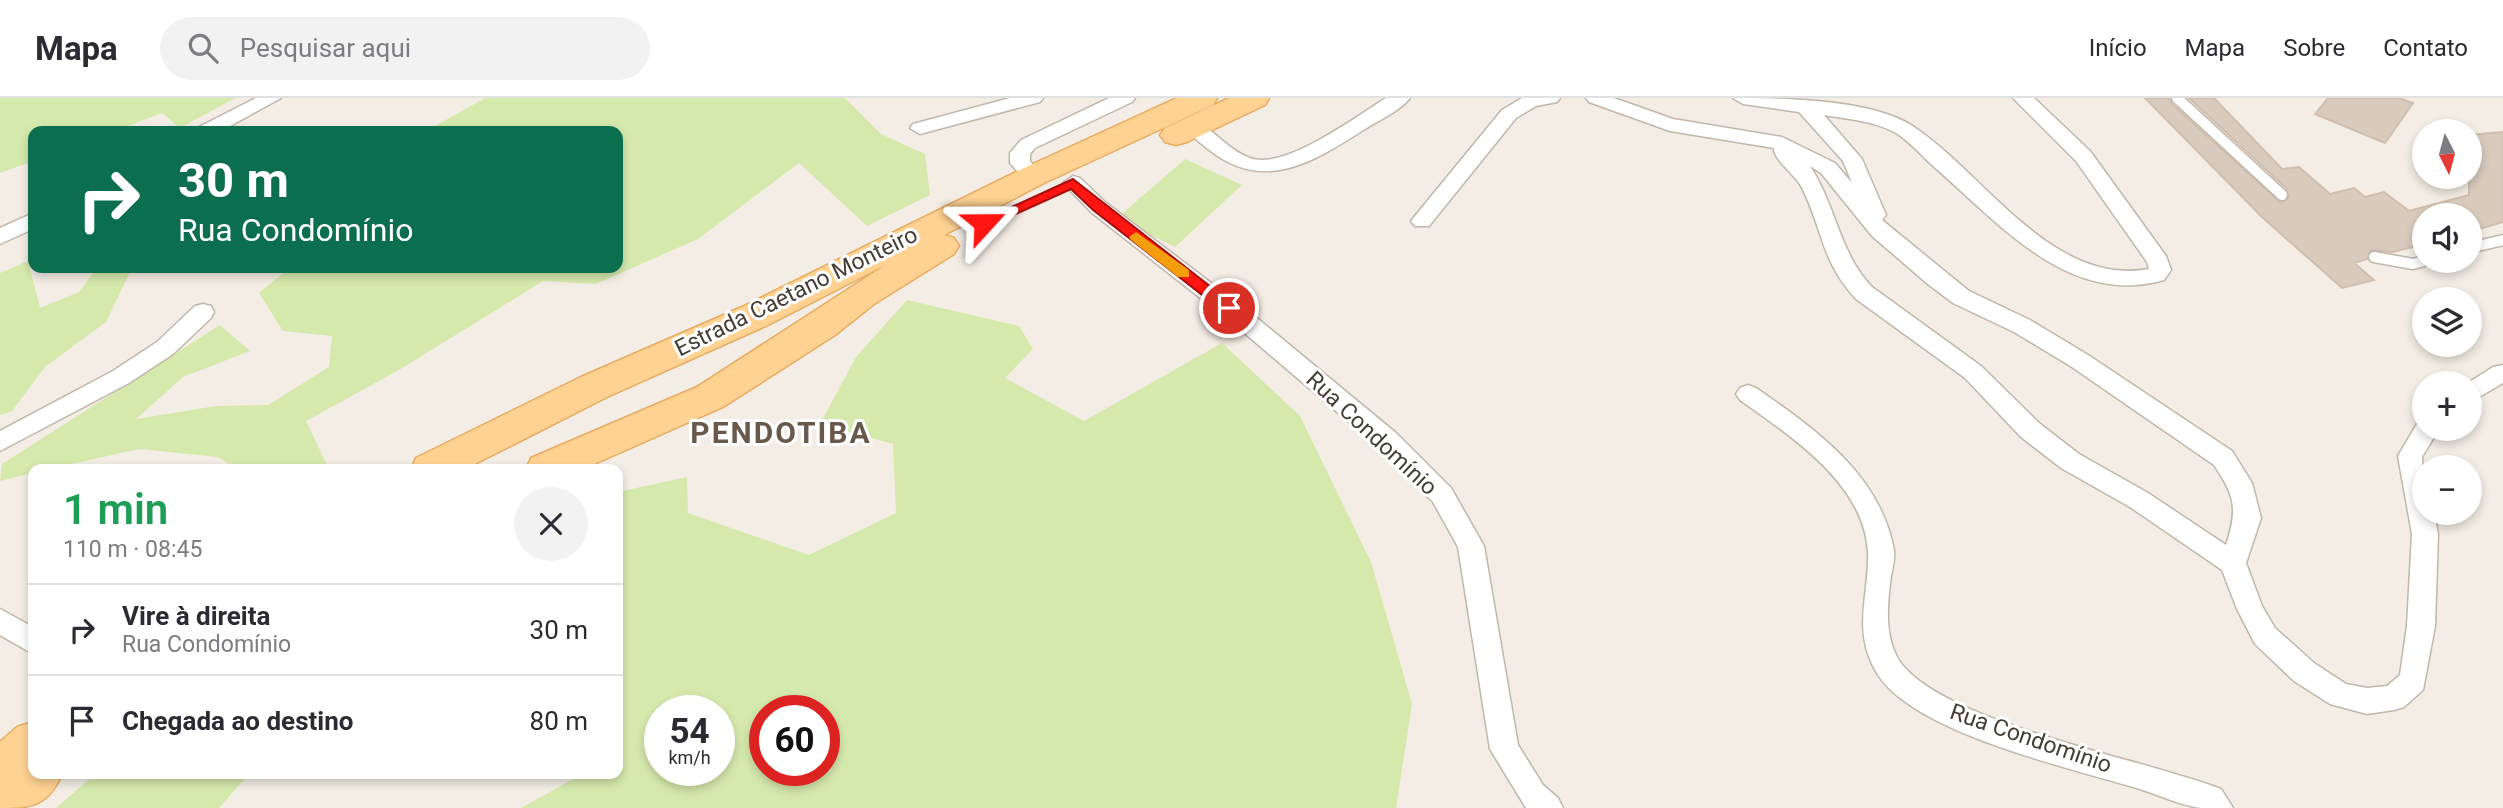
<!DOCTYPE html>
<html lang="pt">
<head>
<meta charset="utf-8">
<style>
  :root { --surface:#fff; --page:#f2f2f3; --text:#2b2b33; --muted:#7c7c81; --line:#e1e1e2 }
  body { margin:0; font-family:Roboto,sans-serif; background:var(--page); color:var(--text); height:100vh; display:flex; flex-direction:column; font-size:26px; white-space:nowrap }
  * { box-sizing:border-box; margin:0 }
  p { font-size:23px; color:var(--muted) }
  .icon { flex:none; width:38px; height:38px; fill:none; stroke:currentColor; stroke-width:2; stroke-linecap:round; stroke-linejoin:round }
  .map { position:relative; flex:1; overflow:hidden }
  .sheet { position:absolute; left:28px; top:366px; width:595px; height:315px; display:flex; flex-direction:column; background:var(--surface); border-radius:14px; box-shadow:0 4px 10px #0003 }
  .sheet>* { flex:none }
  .hud { position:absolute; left:28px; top:28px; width:595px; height:147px; border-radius:14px; box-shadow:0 4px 10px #0003; background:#0b6e4f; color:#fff; overflow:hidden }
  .needle { width:46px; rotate:174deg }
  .tools { position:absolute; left:2412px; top:21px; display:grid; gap:14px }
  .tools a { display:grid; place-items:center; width:70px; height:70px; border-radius:50%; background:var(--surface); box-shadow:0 4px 10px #0003; font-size:35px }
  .speed { position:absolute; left:644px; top:597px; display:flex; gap:14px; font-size:35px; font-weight:700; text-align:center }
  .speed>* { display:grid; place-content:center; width:91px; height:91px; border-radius:50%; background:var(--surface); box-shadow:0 4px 10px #0003; line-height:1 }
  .speed small { font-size:18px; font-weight:400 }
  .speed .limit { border:10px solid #d22; background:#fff; color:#111 }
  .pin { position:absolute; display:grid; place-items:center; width:60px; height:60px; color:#fff; margin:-30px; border:4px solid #fff; border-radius:50%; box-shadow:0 2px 7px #0007 }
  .me { position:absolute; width:77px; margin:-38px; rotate:66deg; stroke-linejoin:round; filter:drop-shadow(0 0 5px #0008) }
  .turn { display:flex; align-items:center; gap:24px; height:147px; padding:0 35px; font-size:32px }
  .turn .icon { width:91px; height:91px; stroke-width:2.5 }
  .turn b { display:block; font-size:49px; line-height:60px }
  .round { display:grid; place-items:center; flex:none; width:74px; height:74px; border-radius:37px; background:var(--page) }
  .summary { display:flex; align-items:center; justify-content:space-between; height:119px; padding:0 35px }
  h1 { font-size:42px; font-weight:600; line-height:52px; color:#1e9e55 }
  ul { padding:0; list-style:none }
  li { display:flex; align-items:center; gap:21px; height:91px; padding:0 35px; border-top:2px solid var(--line) }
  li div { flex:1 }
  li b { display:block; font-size:26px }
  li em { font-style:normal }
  header { display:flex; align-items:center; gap:42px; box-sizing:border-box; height:98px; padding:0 35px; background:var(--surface); border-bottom:2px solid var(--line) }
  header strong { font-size:33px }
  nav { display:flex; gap:38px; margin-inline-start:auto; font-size:24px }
  .search { width:490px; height:63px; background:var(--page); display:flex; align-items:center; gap:18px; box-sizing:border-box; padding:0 24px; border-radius:38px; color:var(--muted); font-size:26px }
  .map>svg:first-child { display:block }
  .green { fill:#d6e9ad; fill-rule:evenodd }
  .building { fill:#d8cabd; stroke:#d0beae; stroke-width:2 }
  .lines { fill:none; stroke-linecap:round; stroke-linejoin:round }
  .lane-casing { stroke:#c2b6ab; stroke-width:13 }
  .street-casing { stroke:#c2b6ab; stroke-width:3 }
  .primary-casing { stroke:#e6ac60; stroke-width:3 }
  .lane { stroke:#fff; stroke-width:10 }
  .street { fill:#fff; fill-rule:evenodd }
  .primary { fill:#ffd292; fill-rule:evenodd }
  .route { fill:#ff1511; stroke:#a60e0b; stroke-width:2 }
  .slow { fill:#f59e0b }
  .labels { text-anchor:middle; stroke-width:6; stroke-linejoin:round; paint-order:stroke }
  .street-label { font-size:23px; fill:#463d35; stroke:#fff }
  .district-label { font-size:30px; font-weight:bold; letter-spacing:2px; fill:#69594c; stroke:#fff }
</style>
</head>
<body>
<header>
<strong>Mapa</strong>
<div class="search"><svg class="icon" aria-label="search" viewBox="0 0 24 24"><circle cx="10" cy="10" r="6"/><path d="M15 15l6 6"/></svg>Pesquisar aqui</div>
<nav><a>Início</a><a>Mapa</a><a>Sobre</a><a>Contato</a></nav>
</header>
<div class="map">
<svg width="2503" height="710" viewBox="0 0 2503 710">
  <rect width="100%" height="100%" fill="#f3ede5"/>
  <path class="green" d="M0,0H235L180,30L162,15L115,33H33V63L0,75Z
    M485,0H845L881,36L925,56L930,97L867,128L799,65L698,141L596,186L543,183L399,272L306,323L329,371H237L218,359L139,351L49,371H33V375L0,383L2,366L220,227L250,253L183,279L136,321L216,308L268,307L329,269L332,238L283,233L259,195L289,170H618V33H296L308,28L428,32Z
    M1185,61L1242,87L1175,149L1117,120Z
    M28,163L40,210L79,194L97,170H132L106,224L45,269L12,313L0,317V175Z
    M907,202L1019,228L1033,251L1005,280L1084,323L1222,245L1300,318L1371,464L1412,606L1396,710H521L582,676H618V394L687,379L688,415L809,457L896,415L893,346L820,326L856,259ZM660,612H719V672H660ZM765,612H824V672H765Z
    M95,676H249L219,710H56Z"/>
  <path class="building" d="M2145,0H2169L2172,6L2281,105L2289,99L2287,91L2189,0H2214L2282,71L2299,69L2330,96L2354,90L2365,99L2384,94L2409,113L2469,97V37L2503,34V124L2469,134V117H2424V146L2393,154L2371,152L2367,161L2354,165L2374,182L2342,190L2262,119Z
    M2328,0H2399L2413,5L2385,45L2315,16Z"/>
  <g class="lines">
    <g class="lane-casing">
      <path id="lane" d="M2177,0L2282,97
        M2469,150L2503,142
        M2374,159L2413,166L2424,163"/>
    </g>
    <g class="street-casing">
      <path id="street" d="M256,0H281L221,33H196L199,29Z
        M1010,0H1043L1040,4L920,36L910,30L913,26Z
        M1109,0H1135L1132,4L1035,50L1030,56V63L1043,78L1040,83H1026L1010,65V55L1021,42Z
        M1386,0H1410C1400,13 1379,22 1365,31C1313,64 1264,96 1208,51C1200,44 1190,38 1184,29L1194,23L1201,25C1216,36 1231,53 1250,60C1284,73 1357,18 1386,0Z
        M1522,0H1560L1557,4L1536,8L1516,20L1429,128H1415L1411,123L1415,118L1502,12Z
        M1586,0H1614L1673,21L1782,39L1835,65L1852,85L1843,63L1799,14L1743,6L1733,0C1781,0 1870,1 1911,27C1984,74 2051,189 2149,171L2147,164L2076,63L2013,0H2034L2090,53L2166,158L2171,172L2164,182C2068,210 1997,123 1932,67C1921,57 1909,43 1896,35C1875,23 1847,21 1824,17L1862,61L1886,117L1882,122L1969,193L2030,222L2088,257L2232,353L2252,385L2261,420L2246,465L2262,508L2275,530L2314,565L2346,586L2367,590L2387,588L2400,577L2407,528L2412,436L2398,358L2418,324L2424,323V331H2439L2422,359L2424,415H2434L2438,436L2435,528L2423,592L2404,609L2394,612L2367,616L2330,606L2294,583L2255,546L2237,511L2222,472L2130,409L2061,370L2021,339L1965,280L1856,201C1820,162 1823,130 1801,88C1795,77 1772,60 1774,50L1670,33L1589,4ZM1810,68L1821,75L1872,138L1929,187L1953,205L2014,234L2072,269L2214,367C2235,398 2238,411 2226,447L2148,395L2079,356L2039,325L1981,268L1872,189C1839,155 1836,107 1810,68Z
        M1073,78L1080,80L1105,104L1257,220L1396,335L1451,390L1484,448L1518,647L1543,687L1558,700L1563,710H1526L1490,651L1458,449L1433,404L1378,349L1241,232L1091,114L1063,85Z
        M33,115V131L0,146V130Z
        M203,206L211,208L214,214L211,220L173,256L129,285L0,353V333L113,273L157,244L195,208Z
        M2503,267V285L2469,305L2468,285L2493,269Z
        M1748,287L1756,290C1815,331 1880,376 1894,452C1895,461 1893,469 1891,478C1887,508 1883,546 1905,570C1958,628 2143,661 2221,691L2233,710C2222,710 2211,710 2201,710C2182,708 2159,697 2140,691C2072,671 1963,645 1907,605C1891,594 1880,583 1872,566C1854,528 1869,495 1868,456C1866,386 1790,338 1740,302L1736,296L1740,290Z
        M0,511L33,529V556L0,537Z"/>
    </g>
    <g class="primary-casing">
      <path id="primary" d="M1177,0H1217L1213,7L1044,85L944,137L954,140L959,148L954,156L874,206L835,237L723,309L583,371H526L531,360L697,289L887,166L768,227L607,299L465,371H411L416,360L581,279L742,209L1022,71Z
        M1229,0H1269L1265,7L1187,44L1176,47L1165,44L1160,37L1165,30Z
        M33,624V676H62C48,708 32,710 0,710V644L17,629Z"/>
    </g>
    <use href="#lane" class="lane"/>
    <use href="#street" class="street"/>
    <use href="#primary" class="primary"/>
  </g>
  <path class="route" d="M1073,81L1234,207V214H1224L1093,112L1071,91L989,128H979L977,125Z"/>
  <path class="slow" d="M1136,134L1189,172V179H1178L1131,142L1129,139Z"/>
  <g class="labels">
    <g class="street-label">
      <text transform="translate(796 193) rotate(-26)" y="8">Estrada Caetano Monteiro</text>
      <text transform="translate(1372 335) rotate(43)" y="8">Rua Condomínio</text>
      <text transform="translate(2031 640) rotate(19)" y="8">Rua Condomínio</text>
    </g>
    <g class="district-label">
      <text x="781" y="345">PENDOTIBA</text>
    </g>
  </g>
</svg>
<div class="tools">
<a><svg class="needle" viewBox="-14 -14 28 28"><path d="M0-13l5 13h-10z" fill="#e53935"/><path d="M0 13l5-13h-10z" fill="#7c7c81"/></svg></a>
<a><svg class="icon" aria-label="sound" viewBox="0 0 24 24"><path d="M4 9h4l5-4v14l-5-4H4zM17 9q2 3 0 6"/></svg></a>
<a><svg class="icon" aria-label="layers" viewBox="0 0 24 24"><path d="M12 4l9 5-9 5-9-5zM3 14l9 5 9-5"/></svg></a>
<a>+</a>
<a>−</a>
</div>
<div class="speed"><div>54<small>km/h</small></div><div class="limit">60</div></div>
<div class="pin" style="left:1229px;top:210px;background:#d93025"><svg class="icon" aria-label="arrive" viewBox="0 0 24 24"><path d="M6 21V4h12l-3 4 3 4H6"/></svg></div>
<svg class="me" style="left:984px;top:125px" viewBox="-20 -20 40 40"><path d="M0-17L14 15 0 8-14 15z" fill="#ff1511" stroke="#fff" stroke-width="4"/></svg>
<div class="hud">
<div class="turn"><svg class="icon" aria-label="right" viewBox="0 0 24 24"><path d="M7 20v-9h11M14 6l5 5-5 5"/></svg><div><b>30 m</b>Rua Condomínio</div></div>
</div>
<section class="sheet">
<div class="summary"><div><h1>1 min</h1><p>110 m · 08:45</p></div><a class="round"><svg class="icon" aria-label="close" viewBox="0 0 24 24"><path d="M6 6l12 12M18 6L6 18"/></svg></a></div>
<ul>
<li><svg class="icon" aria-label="right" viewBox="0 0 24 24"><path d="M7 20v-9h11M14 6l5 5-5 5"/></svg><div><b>Vire à direita</b><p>Rua Condomínio</p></div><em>30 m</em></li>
<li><svg class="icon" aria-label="arrive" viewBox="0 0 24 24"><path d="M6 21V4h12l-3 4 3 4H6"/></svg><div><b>Chegada ao destino</b></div><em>80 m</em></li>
</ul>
</section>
</div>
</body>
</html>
